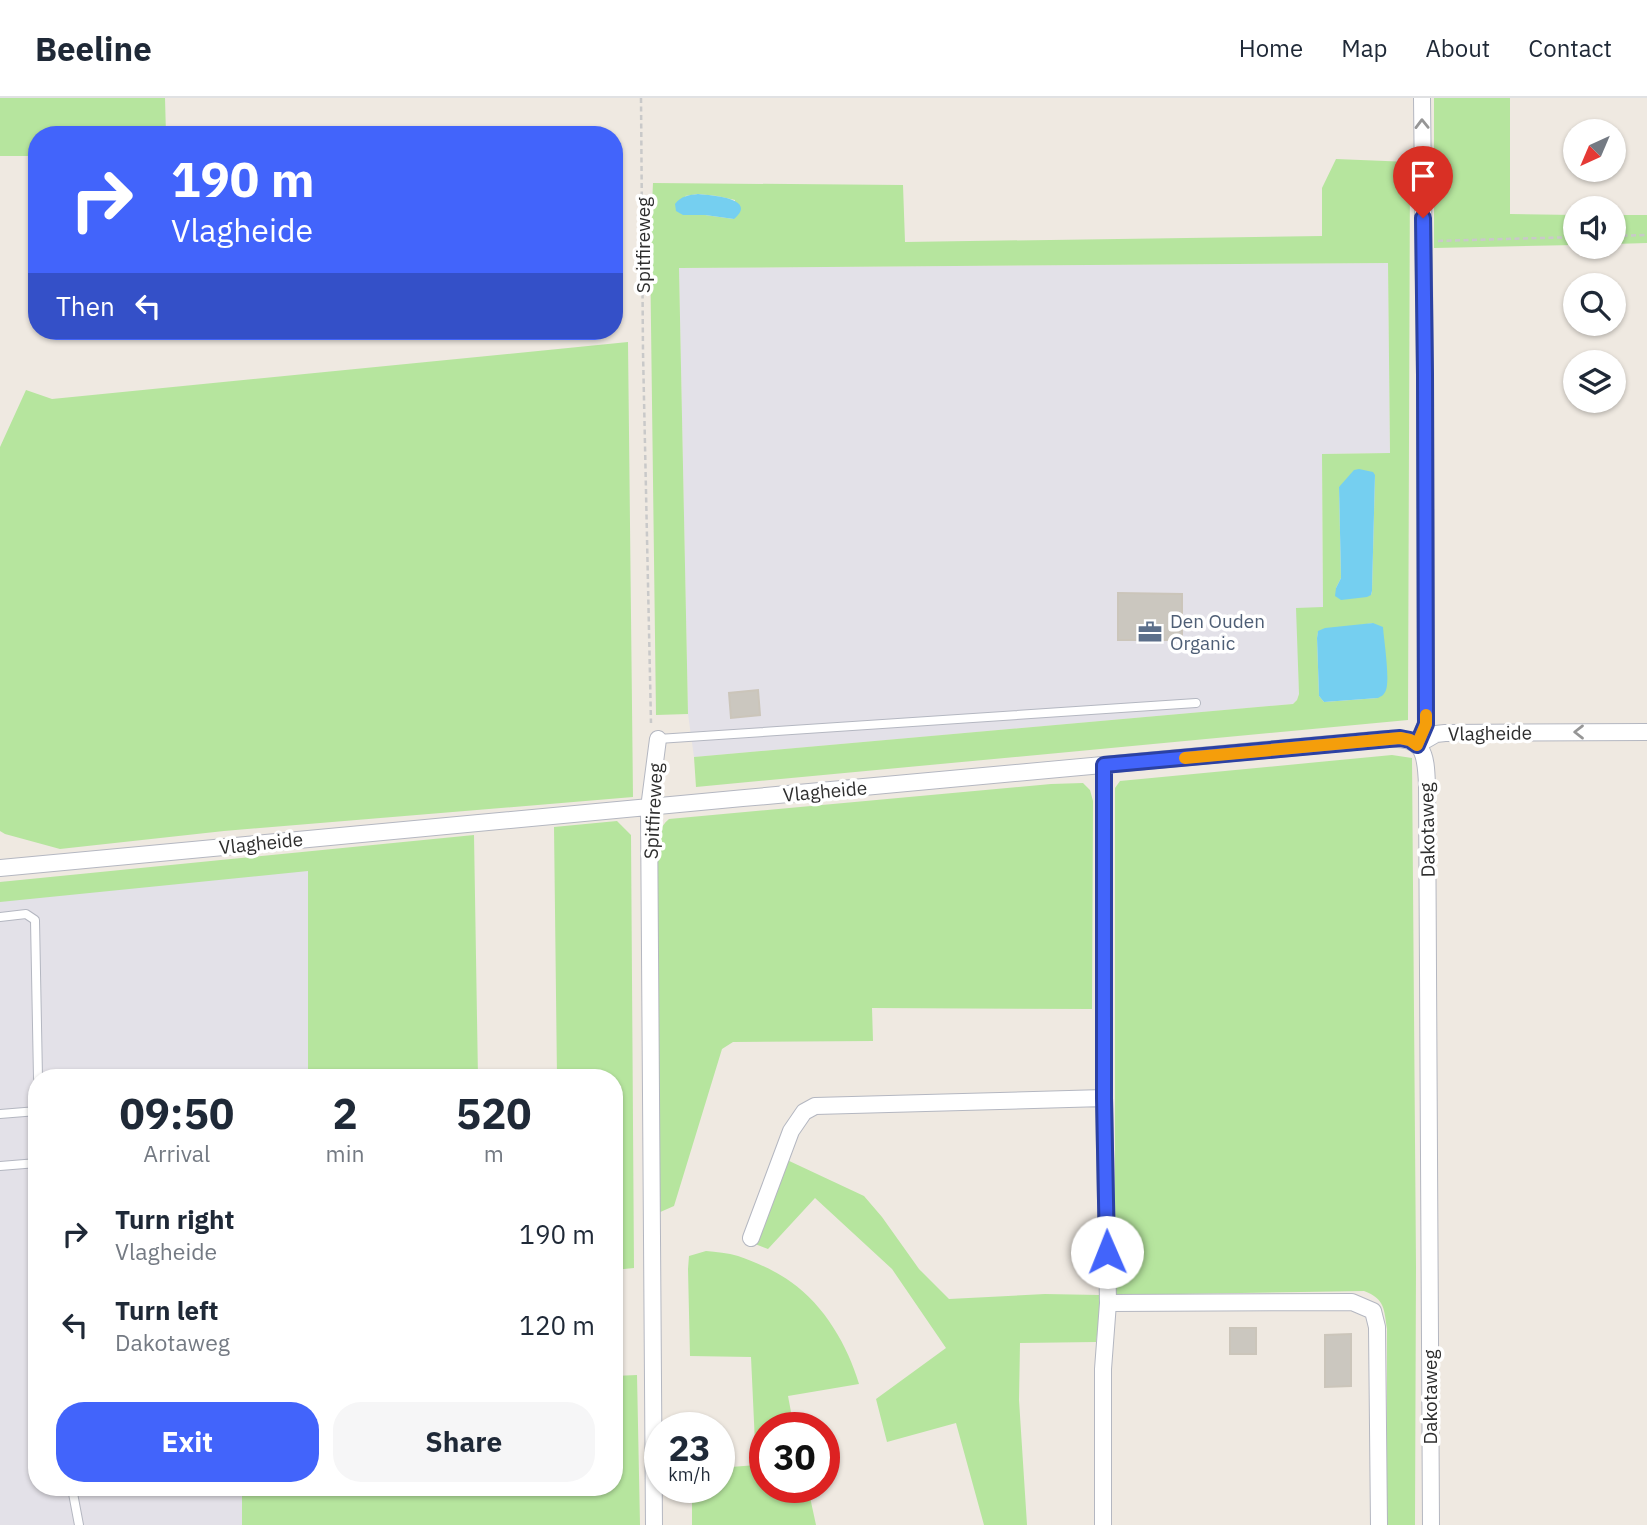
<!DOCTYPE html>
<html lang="en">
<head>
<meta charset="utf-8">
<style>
  :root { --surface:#fff; --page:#f6f6f7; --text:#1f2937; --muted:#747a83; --line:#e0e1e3; --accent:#4264fb }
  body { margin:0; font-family:"IBM Plex Sans",sans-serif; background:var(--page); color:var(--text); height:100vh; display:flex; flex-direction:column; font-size:26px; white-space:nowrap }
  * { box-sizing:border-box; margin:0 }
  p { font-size:23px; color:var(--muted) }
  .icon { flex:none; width:38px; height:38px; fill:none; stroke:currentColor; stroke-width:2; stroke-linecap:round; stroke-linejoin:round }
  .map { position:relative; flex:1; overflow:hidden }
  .drawer { position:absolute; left:28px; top:971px; width:595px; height:427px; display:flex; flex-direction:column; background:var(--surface); border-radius:28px; box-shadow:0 2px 5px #0004 }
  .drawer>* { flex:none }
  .guide { position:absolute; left:28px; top:28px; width:595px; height:214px; border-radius:28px; box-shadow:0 2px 5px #0004; background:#4264fb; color:#fff; overflow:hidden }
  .needle { width:46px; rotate:224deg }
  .tools { position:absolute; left:1563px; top:21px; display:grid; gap:14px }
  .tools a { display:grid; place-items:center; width:63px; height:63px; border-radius:50%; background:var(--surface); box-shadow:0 2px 5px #0004; font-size:35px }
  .speed { position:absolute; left:644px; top:1314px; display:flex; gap:14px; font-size:35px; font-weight:700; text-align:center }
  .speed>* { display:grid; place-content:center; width:91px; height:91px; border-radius:50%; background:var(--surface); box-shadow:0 2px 5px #0004; line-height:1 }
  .speed small { font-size:18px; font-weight:400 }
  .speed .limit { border:10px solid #d22; background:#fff; color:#111 }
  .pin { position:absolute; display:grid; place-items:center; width:60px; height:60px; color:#fff; margin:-72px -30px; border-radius:50% 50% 50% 0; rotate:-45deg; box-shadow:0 0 7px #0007 }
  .pin .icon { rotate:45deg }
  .me { position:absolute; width:77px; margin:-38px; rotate:359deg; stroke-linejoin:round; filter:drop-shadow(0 0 5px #0008) }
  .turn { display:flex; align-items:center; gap:24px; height:147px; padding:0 28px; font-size:32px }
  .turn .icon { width:91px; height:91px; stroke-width:2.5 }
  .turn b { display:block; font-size:49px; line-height:60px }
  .then { display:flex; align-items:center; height:66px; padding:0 28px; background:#0003; gap:14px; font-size:26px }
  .eta { display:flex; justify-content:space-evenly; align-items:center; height:119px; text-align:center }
  .eta b { font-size:42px; font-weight:700; line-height:49px }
  .action { display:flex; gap:14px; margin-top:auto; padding:14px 28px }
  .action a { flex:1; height:80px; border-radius:28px; background:var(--accent); color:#fff; font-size:28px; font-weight:700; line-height:80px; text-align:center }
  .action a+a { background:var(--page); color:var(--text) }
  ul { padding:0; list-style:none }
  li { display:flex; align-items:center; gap:21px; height:91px; padding:0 28px }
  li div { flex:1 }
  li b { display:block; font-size:26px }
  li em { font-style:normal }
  header { display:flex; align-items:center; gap:42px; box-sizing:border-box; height:98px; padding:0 35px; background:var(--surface); border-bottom:2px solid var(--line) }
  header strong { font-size:33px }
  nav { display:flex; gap:38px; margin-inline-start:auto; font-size:24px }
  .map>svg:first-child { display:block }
  .industrial { fill:#e3e1e8 }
  .green { fill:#b6e59e; fill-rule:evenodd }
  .water { fill:#75cff0 }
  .building { fill:#cbc7bf; stroke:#cbc5ba; stroke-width:2 }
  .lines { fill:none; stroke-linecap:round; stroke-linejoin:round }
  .lane-casing { stroke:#b4b7c1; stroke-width:10 }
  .street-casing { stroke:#b4b7c1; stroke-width:18 }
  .path { stroke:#c9c9c9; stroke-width:2.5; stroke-dasharray:5 3.5; stroke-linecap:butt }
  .lane { stroke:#fff; stroke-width:8 }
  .street { stroke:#fff; stroke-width:16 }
  .oneway { stroke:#969696 }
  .route-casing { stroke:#2b41a3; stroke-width:18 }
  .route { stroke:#4264fb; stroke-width:12 }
  .slow { stroke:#f59e0b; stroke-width:12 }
  .labels { text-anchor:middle; stroke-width:7; stroke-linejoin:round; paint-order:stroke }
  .street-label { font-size:19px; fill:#2e2e2e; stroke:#fff }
  .service-label { font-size:19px; fill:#4e5e75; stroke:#fff; text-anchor:start }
</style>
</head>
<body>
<header>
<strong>Beeline</strong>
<nav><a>Home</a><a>Map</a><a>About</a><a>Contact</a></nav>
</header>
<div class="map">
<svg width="1647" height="1427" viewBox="0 0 1647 1427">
  <rect width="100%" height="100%" fill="#efe9e1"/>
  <path class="industrial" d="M1388,165L1390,355L1322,356L1323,510L1297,511L1299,596L1297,602L1293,606L694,659L688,616L679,170Z
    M319,757L317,980H37V1390H249V1427H0V784Z"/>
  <path class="green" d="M0,0H165L166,37H37V58H0Z
    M1434,0H1510V116L1575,117V147L1434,150Z
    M1336,61L1410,64L1408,622L696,689L694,659L1293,606L1297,602L1299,596L1296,510L1323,509L1322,356L1390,355L1388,165L679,170L688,616L656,617L650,148L653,85L903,87L905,144L1322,138V90ZM698,96L717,98L735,102L734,121L705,117L685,98ZM1375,377L1372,493L1371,497L1336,490L1341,480L1339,389ZM1373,525L1378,600L1324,604L1319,598L1317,540L1318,534Z
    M1614,117H1647V145L1614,146Z
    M628,244L633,699L224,733L60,751L5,736L0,733V349L26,292L52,301Z
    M1392,657L1412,660L1416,1169L1415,1427H1387V1231C1384,1211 1385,1201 1364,1193L1115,1197V690L1120,683Z
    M1083,685L1090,692L1093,703L1092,911L872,910L873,943L733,944L722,951L674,1108L658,1115V757C658,743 657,731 669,721L1051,686Z
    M617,723L631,737L634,1170L614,1172V980H557L554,729Z
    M474,737L478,980H308V773L0,804V784Z
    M785,1061L864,1098L882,1119L919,1171L949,1201L1045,1196L1099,1197L1100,1215L1096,1244L1020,1245L1019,1302L1027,1427H984L956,1325L887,1344L876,1301L946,1250L892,1171L815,1100L768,1151L755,1146Z
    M706,1153C716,1154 728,1155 738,1158C755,1164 776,1173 791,1184C824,1207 848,1248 859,1286L788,1298L794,1330H765V1390H808L816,1427H692V1390H719V1370L756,1367L751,1259L690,1258L688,1171L689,1158Z
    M637,1277L640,1427H242V1390H614V1278Z"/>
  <path class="water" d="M698,96C710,97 759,100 734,121L705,117H683L676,113L675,106C681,98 689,97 698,96Z
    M1359,371L1373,374L1375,377L1372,493L1371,497L1367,499L1341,502L1335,498L1336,490L1341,480L1339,389L1354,372Z
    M1373,525L1383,529C1384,543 1390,580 1386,592C1384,597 1382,598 1378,600L1324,604L1319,598L1317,540L1318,533L1325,530Z"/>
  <path class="building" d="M1118,495L1182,496V542H1118Z
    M758,592L760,617L731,620L729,595Z
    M1230,1230H1256V1256H1230Z
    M1351,1236V1288L1325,1289V1237Z"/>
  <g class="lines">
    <g class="lane-casing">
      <path id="lane" d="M658,641L1196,605
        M0,819L26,816L35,822L38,980
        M0,1016L37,1013
        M0,1068L37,1065
        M72,1390L79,1427"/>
    </g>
    <g class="street-casing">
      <path id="street" d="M1417,647L1426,626L1425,276L1422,0
        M1417,647L1436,636L1445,635L1647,634
        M1104,667V1000L1108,1205
        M0,770C462,725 923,684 1385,641C1424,638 1426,654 1427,688L1431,1427
        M751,1140L791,1033L804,1014L815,1008L1104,1000
        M654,1427L649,710L658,641
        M1103,1427V1271L1108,1205L1352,1204L1373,1213L1377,1229L1379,1427"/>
    </g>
    <path class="path" d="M641,0L643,254L651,625
      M1614,138L1647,137
      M1438,143L1575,139"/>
    <use href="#lane" class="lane"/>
    <use href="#street" class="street"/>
  </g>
  <defs><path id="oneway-chevron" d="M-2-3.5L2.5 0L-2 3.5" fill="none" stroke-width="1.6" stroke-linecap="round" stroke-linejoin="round" transform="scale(1.75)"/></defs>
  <g class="oneway">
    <use href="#oneway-chevron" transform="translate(1422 26) rotate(-91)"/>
    <use href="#oneway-chevron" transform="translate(1579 634) rotate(180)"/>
  </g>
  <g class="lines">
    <g class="route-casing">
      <path id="route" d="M1107,1154L1104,1000V667L1400,640L1410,642L1417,647L1426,626L1425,276L1423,120"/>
    </g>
    <use href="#route" class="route"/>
    <path class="slow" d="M1185,660L1400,640L1410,642L1417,647L1426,626V617"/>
  </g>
  <defs>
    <g id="office-bare" transform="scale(1.89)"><path d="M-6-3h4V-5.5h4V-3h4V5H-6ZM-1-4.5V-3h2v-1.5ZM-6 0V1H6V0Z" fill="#5c6f8a" stroke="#fff" stroke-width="2.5" paint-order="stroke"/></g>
  </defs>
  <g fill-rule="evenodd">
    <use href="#office-bare" x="1150" y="534"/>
  </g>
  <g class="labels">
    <g class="street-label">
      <text transform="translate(643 147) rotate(-90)" y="7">Spitfireweg</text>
      <text transform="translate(1490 635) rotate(-1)" y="7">Vlagheide</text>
      <text transform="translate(825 693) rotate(-5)" y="7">Vlagheide</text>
      <text transform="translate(653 713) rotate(-87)" y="7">Spitfireweg</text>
      <text transform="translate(1427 732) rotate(-91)" y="7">Dakotaweg</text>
      <text transform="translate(261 745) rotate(-6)" y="7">Vlagheide</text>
      <text transform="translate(1430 1299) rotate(-90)" y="7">Dakotaweg</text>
    </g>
    <g class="service-label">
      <text x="1170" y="530">Den Ouden<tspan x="1170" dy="22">Organic</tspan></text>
    </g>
  </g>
</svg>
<div class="tools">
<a><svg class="needle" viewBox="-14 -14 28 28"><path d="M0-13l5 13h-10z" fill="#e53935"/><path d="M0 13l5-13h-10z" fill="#747a83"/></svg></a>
<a><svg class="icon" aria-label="sound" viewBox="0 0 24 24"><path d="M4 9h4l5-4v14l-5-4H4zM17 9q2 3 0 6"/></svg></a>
<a><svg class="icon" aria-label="search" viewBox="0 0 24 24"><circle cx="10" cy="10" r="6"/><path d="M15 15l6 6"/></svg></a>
<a><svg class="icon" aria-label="layers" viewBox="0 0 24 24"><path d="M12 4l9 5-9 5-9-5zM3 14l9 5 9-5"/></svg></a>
</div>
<div class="speed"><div>23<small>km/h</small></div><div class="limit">30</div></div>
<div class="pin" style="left:1423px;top:120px;background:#d93025"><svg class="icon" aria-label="arrive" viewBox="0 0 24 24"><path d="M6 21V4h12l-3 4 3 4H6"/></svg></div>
<svg class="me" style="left:1107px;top:1154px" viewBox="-20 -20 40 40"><circle r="19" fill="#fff"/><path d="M0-13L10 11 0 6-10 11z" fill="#4264fb"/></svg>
<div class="guide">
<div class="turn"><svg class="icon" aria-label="right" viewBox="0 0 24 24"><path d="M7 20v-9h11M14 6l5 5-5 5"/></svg><div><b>190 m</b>Vlagheide</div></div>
<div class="then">Then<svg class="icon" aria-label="left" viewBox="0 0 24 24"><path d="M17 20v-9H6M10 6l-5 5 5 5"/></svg></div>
</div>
<section class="drawer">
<div class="eta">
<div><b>09:50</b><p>Arrival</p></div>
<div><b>2</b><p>min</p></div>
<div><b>520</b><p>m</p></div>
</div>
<ul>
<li><svg class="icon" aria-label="right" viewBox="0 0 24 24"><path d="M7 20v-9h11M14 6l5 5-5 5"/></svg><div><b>Turn right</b><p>Vlagheide</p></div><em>190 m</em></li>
<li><svg class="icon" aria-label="left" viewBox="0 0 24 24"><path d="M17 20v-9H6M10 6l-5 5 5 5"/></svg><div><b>Turn left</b><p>Dakotaweg</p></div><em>120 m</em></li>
</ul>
<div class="action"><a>Exit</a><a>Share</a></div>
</section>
</div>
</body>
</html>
